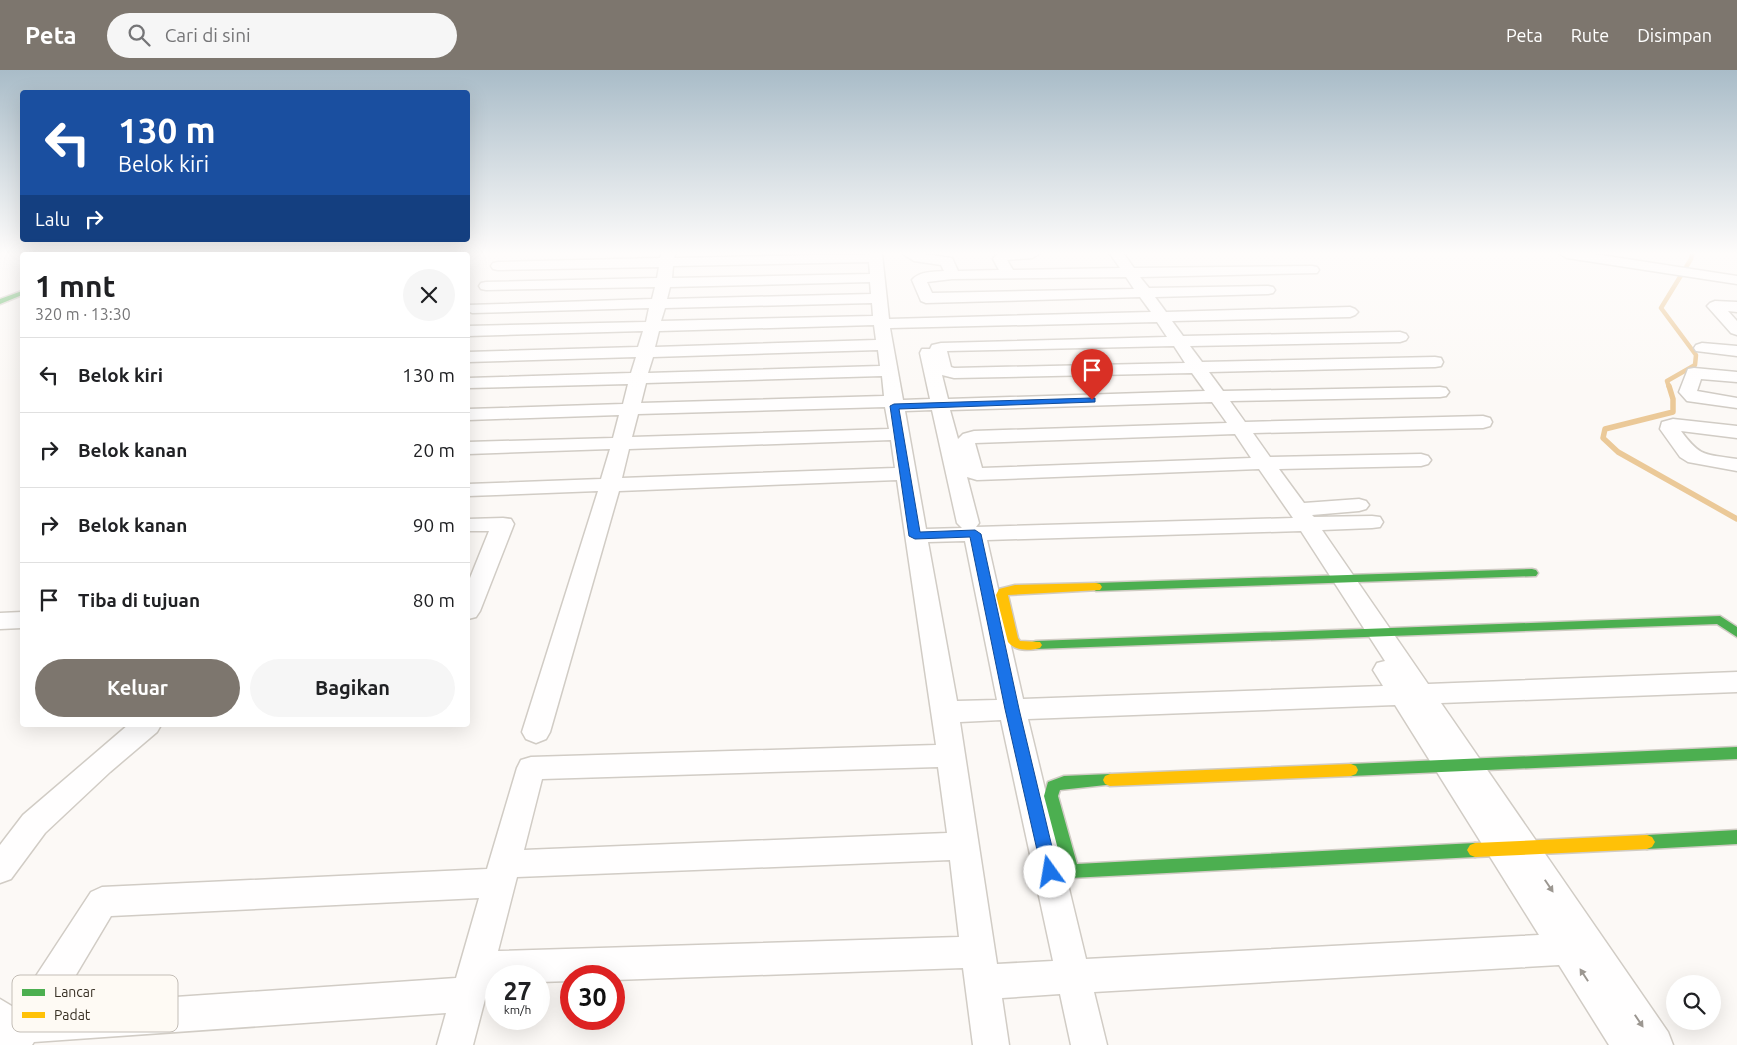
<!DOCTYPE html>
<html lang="id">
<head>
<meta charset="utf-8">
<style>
  :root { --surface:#fff; --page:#f6f6f6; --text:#202124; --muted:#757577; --line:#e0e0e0; --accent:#7d766e }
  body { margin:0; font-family:Ubuntu,sans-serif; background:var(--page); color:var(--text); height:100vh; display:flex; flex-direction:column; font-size:19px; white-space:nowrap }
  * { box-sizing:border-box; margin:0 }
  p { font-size:16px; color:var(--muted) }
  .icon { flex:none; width:28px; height:28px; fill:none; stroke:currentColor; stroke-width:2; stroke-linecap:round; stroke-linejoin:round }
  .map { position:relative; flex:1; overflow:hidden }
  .details { position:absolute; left:20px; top:182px; width:450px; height:475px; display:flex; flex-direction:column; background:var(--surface); border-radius:5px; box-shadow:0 5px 20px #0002 }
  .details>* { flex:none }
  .guide { position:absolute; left:20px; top:20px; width:450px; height:152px; border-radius:5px; box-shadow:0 5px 20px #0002; background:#1a4fa0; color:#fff; overflow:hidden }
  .controls { position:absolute; left:1666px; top:905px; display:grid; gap:10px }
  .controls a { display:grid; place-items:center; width:55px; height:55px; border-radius:50%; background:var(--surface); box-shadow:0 5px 20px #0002; font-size:25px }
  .speed { position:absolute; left:485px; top:895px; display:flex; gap:10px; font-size:25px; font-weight:700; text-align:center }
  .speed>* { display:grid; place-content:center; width:65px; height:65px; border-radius:50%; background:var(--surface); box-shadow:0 5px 20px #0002; line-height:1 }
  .speed small { font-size:12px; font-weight:400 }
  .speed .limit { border:8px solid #d22; background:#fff; color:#111 }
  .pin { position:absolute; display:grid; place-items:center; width:42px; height:42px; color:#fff; margin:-51px -21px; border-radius:50% 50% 50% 0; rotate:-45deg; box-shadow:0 0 5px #0007 }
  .pin .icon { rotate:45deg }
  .me { position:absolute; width:55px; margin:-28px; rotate:347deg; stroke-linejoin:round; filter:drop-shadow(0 0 4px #0008) }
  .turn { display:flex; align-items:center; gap:18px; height:105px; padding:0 15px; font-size:22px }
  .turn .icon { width:65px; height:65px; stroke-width:2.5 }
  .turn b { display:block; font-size:35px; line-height:42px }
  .then { display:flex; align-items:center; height:48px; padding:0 15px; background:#0003; gap:10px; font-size:19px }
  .round { display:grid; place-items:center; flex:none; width:52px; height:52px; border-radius:26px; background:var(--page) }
  .head { display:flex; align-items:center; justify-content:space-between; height:85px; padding:0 15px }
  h1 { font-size:30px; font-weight:700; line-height:38px }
  .primary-button { display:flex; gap:10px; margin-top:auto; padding:10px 15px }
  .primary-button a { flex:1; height:58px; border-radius:30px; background:var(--accent); color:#fff; font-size:20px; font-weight:700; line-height:58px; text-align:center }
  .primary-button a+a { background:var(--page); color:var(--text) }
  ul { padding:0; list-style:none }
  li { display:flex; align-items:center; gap:15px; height:75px; padding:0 15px; border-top:1px solid var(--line) }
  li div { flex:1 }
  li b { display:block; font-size:19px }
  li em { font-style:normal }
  header { display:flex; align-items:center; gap:30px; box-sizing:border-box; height:70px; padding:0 25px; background:var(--accent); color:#fff }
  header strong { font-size:24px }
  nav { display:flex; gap:28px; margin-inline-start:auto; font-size:18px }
  .search { width:350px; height:45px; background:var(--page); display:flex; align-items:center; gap:12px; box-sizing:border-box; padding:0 18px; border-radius:28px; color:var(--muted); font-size:19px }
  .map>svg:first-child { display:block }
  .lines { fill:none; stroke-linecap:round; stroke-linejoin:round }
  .stream-far1 { stroke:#ebc998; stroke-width:4.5 }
  .stream { stroke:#ebc998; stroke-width:5.5 }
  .street-casing { stroke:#d1ccc5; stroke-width:3 }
  .fast-casing { stroke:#d1ccc5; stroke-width:3 }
  .slow-casing { stroke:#d1ccc5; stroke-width:3 }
  .street { fill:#fffefe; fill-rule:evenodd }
  .fast { fill:#4caf50; fill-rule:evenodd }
  .slow { fill:#ffc107; fill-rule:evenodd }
  .oneway { fill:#9c9791 }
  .route { fill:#1a73e8; stroke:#114b97 }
  .key { fill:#fefaf4; stroke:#c3bdb6; stroke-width:1 }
  .key-label { font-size:14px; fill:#383024 }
</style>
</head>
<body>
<header>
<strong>Peta</strong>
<div class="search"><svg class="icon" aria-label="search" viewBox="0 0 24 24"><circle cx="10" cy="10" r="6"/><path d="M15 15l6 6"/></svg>Cari di sini</div>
<nav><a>Peta</a><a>Rute</a><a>Disimpan</a></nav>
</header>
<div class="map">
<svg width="1737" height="975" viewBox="0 0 1737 975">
  <rect width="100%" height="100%" fill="#fcf9f6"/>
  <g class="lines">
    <path class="stream-far1" d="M1669,317L1667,311L1695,295L1696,285L1661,238L1691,189L1692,184"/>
    <path class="stream" d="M1669,316L1673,329V342L1605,359L1603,368L1618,382L1737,449"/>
    <g class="street-casing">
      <path id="street" d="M661,184H675L674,188L882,184L889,249L1151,242L1140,227L926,233L921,231L912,210C919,201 933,202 944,201L941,195L914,191L903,184H923L952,188L958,201L999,200L993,189L997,184H1039L1032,188L1007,190L1013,200L1120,198L1110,184H1124L1134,198L1312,196L1317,197L1319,200L1317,203L1140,207L1149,218L1268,216L1273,217L1275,220L1273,223L1268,224L1155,227L1166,242L1350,237L1355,239L1358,242L1355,245L1350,247L1172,251L1183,266L1400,262L1406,264L1408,267L1406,270L1400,272L1190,276L1202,292L1435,287L1441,288L1443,292L1441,296L1435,297L1209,302L1223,321L1440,317L1446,318L1449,322L1446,326L1440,327L1230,331L1245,352L1483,346L1490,348L1492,352L1490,356L1483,358L1253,363L1270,387L1421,384L1428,386L1431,390L1428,394L1421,396L1279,399L1304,433L1359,429L1366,431L1369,435L1366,439L1359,441L1312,445L1314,447L1372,446L1380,447L1383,452L1380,457L1372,458L1322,460L1428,614L1737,602V622L1441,633L1668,962L1673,975H1609L1559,895L1094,922L1107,975H1071L1060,924L1002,928L1009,975H973L963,898L614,910V906H571V911L539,912V906H496V914H489L473,975H437L446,943L34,972L32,975H0V929L15,938L91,822L102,817L487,799L517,698L521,690L531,687L936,675L897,410L619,421L550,662L546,669L536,673L526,669L522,662L598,421L468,426V414L601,409L610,379L468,384V372L613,368L619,345L468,350V339L623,334L628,314L468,318V308L631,303L636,287L468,292V282L638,277L643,261L468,266V256L646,252L649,238L472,243L468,241V235L652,229L655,217L486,220L481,219L479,216L481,213L486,212L657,208L659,197L498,200L493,199L491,196L493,193L498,192L660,188ZM869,192L870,204L672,208L673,196ZM1126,207L1134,219L932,223L927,212L952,209ZM870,212L871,224L667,229L670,217ZM872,233L873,246L661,251L665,238ZM1157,252L1167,267L941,273L932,275L930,279H922L920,283L930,329L903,330L890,258ZM874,255L876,270L655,277L659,261ZM1174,276L1185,293L954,298L951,297L947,281ZM878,280L880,296L648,303L653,287ZM1192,303L1205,321L948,329L942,305L954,308ZM882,306L884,326L641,333L646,313ZM1212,332L1227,353L974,361L963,364L958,369L950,340ZM885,337L889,359L632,367L638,344ZM932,340L957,453L962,458L926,459L905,341ZM1235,364L1251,388L982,398L975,373ZM891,370L895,398L622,408L629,379ZM1259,399L1293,448L976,457L979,453L967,407L977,410ZM1301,461L1385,591L1377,593L1373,600L1383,616L1023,629L987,470ZM965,471L997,630L957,631L928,472ZM1395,635L1539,865L1086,889L1028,649ZM1001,650L1053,891L997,894L960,652ZM938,697L947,763L524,780L542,709ZM950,790L959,867L498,881L517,807ZM479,828L456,908L58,935L111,846Z
        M1560,184H1594L1737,206V214L1567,188Z
        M1715,231L1737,232V242L1728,241L1737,251V265L1731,263L1707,236L1710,233Z
        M1702,273L1737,276V286L1696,281L1694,278L1696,275Z
        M1694,298L1737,302V312L1701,309L1697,321L1737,328V338L1687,331L1679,322L1688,299Z
        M1673,349L1737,356V368L1681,361C1701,388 1705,384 1737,389V401L1688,392L1680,387L1660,359L1662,352Z
        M503,448L511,449L514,454L480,541L476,547L468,549V513L489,461H468V449Z
        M22,542V558L0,559V543Z
        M128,655H161L157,662L110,702L45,763L11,809L0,813V775L23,745Z"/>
    </g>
    <g class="fast-casing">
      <path id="fast" d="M109,184H117L109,185Z
        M22,221V225L0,234V229Z
        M1532,499L1536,500L1538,503L1536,506L1096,521L1090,517L1096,513Z
        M1720,546L1737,557V567L1717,554L1036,579L1032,578L1030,575L1032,572L1036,571Z
        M1737,677V689L1351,706L1346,704L1344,700L1346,696L1351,694Z
        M1110,704L1115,706L1117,710L1115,714L1060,720L1058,726L1077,794L1475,773L1480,775L1483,780L1480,785L1475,787L1071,808L1065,806L1044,726L1048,712L1064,706Z
        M1737,760V774L1647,779L1642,777L1639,772L1642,767L1647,765Z"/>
    </g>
    <g class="slow-casing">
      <path id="slow" d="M1096,513L1100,514L1102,517L1100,520L1008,525L1018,568L1020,571L1040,572L1042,575L1040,578C1029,581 1015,581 1008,572L996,525L999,519L1015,515Z
        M1351,694L1356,696L1358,700L1356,704L1351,706L1110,716L1105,714L1103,710L1105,706L1110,704Z
        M1647,765L1652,767L1655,772L1652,777L1647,779L1475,787L1470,785L1467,780L1470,775L1475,773Z"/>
    </g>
    <use href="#street" class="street"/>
    <use href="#fast" class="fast"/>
    <use href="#slow" class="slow"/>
  </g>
  <defs><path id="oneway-solid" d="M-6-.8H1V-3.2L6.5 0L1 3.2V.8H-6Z" transform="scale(1.25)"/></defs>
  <g class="oneway">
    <use href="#oneway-solid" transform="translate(1549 816) rotate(56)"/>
    <use href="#oneway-solid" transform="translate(1584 905) rotate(-123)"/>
    <use href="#oneway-solid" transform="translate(1639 951) rotate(56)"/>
  </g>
  <linearGradient id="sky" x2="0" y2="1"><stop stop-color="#a9bcc8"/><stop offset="0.57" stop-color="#fefcfb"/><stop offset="1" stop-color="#fefcfb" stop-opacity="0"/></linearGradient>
  <rect width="1737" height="321" fill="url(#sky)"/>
  <path class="route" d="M1092,328H1095V332L899,339L920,462L975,460L981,464L1019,639L1058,802L1056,807L1050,809L1044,807L1042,802L1005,639L970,467L915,469L909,466L890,336L894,334Z"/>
  <rect x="12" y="905" width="166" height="57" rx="8" class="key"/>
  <rect x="22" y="919" width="23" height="7" fill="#4caf50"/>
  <rect x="22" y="942" width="23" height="6" fill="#ffc107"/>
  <g class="key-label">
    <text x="54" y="927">Lancar</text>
    <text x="54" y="950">Padat</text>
  </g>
</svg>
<div class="controls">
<a><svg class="icon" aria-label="search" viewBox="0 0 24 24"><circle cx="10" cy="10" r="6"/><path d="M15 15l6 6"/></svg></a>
</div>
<div class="speed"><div>27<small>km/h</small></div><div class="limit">30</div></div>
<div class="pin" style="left:1092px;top:330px;background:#d93025"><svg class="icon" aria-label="arrive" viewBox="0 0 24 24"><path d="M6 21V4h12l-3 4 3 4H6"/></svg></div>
<svg class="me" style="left:1050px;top:802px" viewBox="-20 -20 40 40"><circle r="19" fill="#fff"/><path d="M0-13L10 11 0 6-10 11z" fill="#1a73e8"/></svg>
<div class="guide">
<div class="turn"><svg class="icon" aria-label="left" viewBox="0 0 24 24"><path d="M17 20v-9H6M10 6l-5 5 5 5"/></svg><div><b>130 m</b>Belok kiri</div></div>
<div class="then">Lalu<svg class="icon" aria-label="right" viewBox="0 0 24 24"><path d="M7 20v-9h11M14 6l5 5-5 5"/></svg></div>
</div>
<section class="details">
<div class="head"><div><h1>1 mnt</h1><p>320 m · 13:30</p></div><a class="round"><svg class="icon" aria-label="close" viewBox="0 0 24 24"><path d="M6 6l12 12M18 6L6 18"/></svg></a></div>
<ul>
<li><svg class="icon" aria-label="left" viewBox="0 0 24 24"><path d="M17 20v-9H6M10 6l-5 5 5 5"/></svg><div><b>Belok kiri</b></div><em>130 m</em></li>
<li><svg class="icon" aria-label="right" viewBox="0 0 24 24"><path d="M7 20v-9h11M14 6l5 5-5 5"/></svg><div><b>Belok kanan</b></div><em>20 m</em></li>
<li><svg class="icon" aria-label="right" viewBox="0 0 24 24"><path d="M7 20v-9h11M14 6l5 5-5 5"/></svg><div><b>Belok kanan</b></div><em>90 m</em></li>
<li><svg class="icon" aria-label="arrive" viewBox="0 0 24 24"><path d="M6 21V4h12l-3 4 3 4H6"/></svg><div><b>Tiba di tujuan</b></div><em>80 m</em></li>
</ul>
<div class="primary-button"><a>Keluar</a><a>Bagikan</a></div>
</section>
</div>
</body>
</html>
